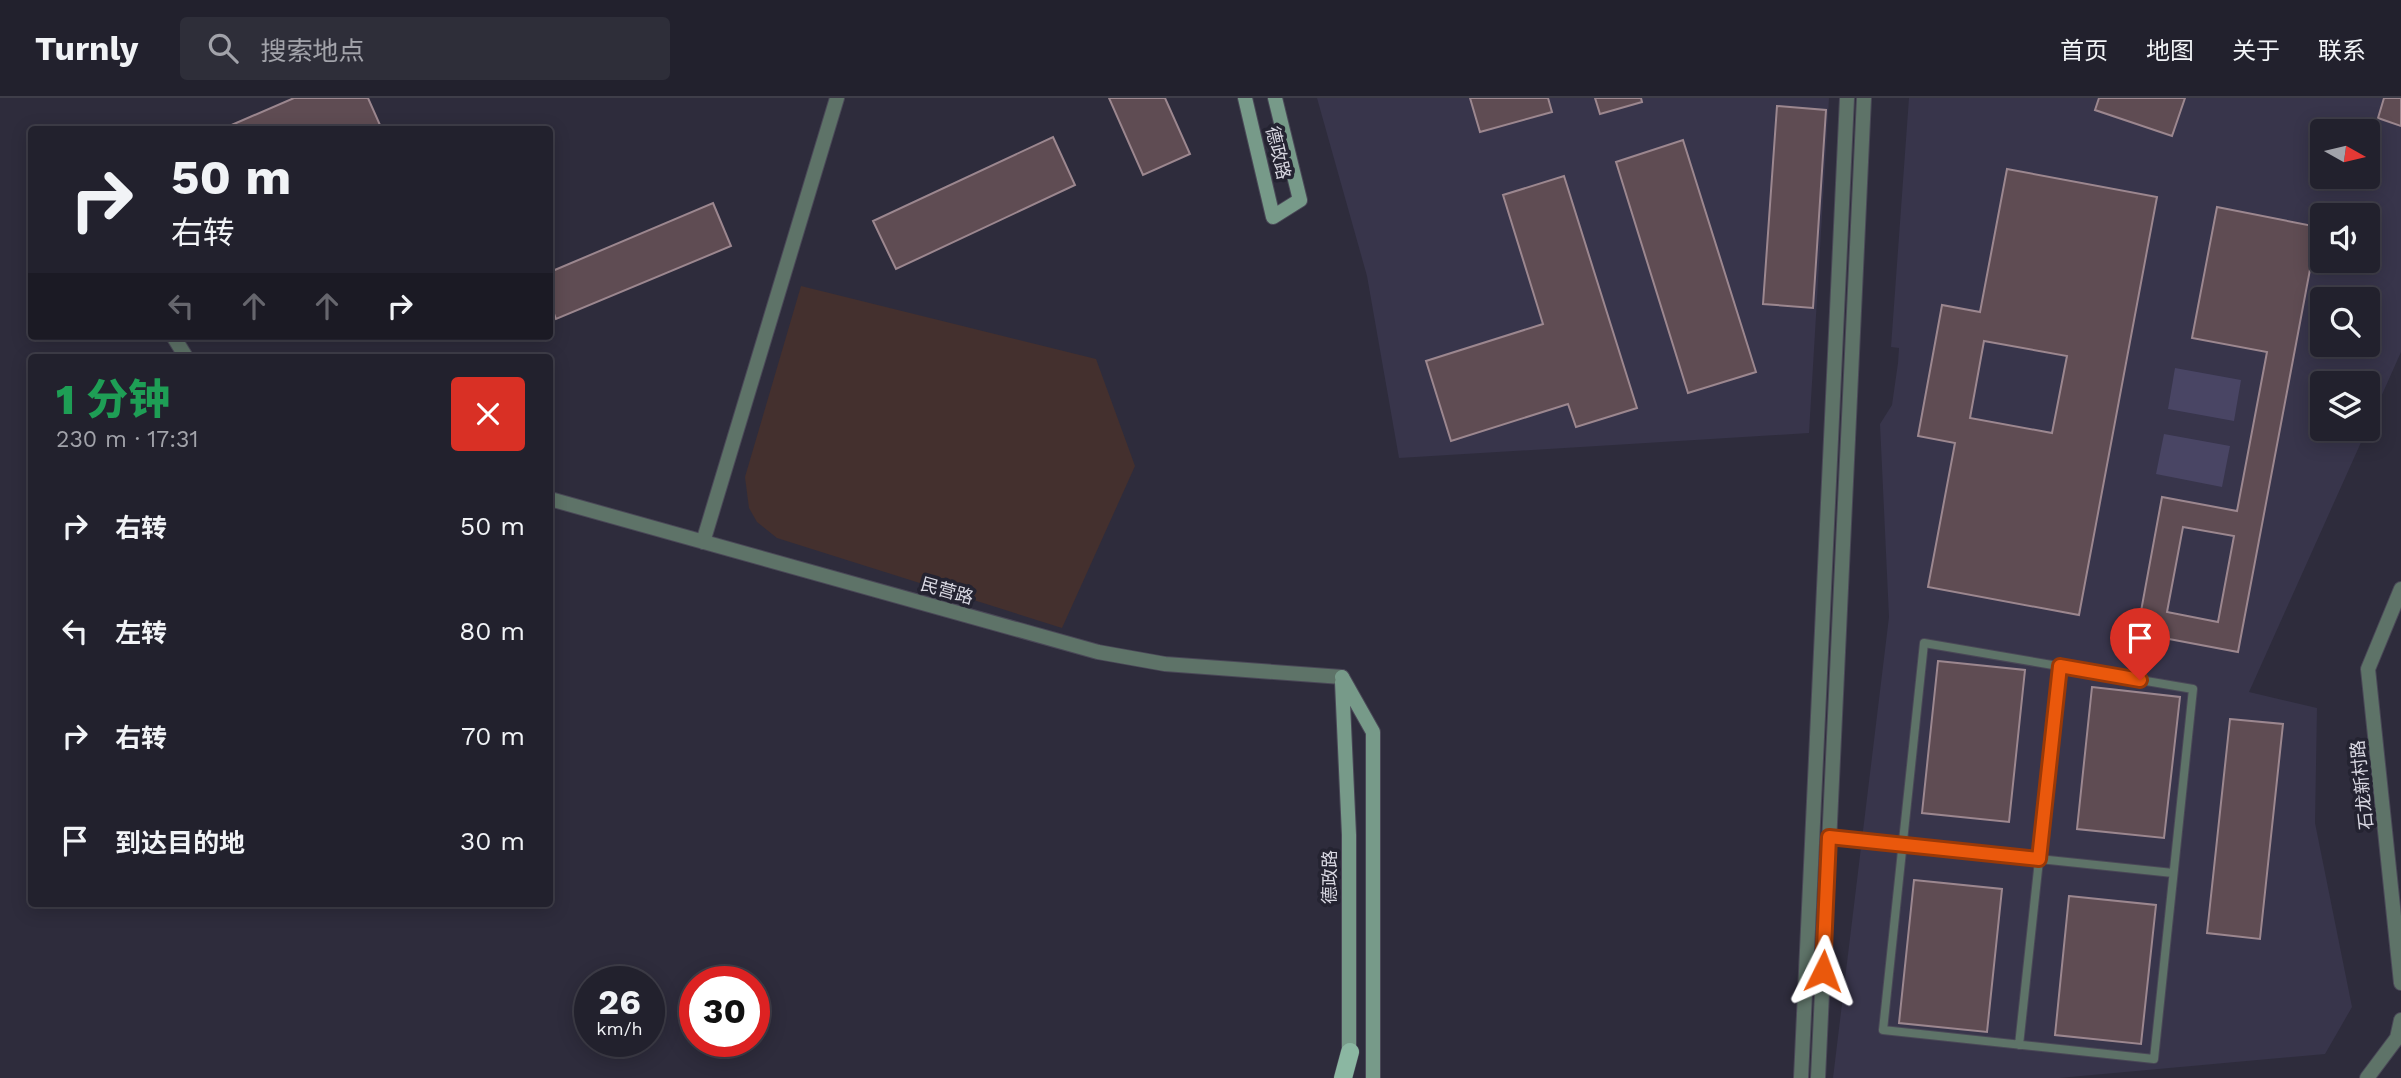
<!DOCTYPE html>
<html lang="zh">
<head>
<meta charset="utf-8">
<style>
  :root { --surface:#22212d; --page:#2e2e39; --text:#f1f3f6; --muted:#a2a3aa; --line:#3f3e49 }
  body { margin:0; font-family:"Work Sans","Noto Sans SC",sans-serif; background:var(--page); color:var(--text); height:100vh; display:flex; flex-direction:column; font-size:26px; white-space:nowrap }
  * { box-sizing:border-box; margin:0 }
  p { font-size:23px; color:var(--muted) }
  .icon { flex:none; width:38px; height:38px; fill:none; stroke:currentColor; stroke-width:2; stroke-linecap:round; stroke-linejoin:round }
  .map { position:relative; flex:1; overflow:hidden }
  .sheet { position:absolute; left:28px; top:256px; width:525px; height:553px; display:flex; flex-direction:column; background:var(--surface); border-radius:7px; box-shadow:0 4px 18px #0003,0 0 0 2px var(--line) }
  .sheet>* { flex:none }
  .guide { position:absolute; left:28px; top:28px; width:525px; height:214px; border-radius:7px; box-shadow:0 4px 18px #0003,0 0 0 2px var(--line); background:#22212d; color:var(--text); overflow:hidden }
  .needle { width:46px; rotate:98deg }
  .fabs { position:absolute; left:2310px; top:21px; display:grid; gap:14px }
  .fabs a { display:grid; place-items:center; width:70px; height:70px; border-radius:7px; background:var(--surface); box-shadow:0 4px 18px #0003,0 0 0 2px var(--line); font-size:35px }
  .speed { position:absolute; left:574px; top:868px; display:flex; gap:14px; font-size:35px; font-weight:700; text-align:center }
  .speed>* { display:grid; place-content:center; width:91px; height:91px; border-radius:50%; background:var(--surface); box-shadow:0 4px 18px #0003,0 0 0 2px var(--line); line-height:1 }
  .speed small { font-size:18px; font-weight:400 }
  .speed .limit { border:10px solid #d22; background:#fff; color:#111 }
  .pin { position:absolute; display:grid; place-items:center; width:60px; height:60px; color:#fff; margin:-72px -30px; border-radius:50% 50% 50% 0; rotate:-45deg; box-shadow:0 0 7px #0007 }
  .pin .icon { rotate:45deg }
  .me { position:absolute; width:77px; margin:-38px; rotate:3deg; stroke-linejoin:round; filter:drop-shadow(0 0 5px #0008) }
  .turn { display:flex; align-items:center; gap:24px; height:147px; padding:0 28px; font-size:32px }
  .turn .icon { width:91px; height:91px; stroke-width:2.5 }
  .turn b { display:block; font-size:49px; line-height:60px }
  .lanes { display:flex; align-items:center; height:66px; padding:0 28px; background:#0003; justify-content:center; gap:35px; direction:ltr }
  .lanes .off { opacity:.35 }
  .round { display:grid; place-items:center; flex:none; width:74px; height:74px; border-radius:7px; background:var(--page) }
  .overview { display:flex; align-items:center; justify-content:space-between; height:119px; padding:0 28px }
  h1 { font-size:42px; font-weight:800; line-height:52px; color:#1e9e55 }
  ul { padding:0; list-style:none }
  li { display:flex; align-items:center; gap:21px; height:105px; padding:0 28px }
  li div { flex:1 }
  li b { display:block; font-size:26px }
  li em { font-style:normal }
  header { display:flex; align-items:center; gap:42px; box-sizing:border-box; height:98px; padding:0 35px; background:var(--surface); border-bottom:2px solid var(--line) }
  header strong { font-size:33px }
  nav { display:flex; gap:38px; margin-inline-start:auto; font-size:24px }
  .search { width:490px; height:63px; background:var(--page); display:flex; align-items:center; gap:18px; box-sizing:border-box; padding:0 24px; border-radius:7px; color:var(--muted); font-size:26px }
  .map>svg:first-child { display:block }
  .built { fill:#38354b; fill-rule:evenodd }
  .education { fill:#44302e }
  .green { fill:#494564 }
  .building { fill:#5f4c53; stroke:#9c878f; stroke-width:2; fill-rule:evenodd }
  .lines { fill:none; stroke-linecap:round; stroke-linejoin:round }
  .service-casing { stroke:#4a4857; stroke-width:10 }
  .minor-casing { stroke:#4a4857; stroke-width:16 }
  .tertiary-casing { stroke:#4a4857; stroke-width:16 }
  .secondary-casing { stroke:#4a4857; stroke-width:16 }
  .primary-casing { stroke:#4a4857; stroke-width:19 }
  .service { stroke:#5e7368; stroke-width:8 }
  .minor { stroke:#5e7368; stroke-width:14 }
  .tertiary { stroke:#5e7368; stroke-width:14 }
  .secondary { stroke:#779a89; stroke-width:14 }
  .primary { stroke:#8bb7a2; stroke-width:18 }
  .route-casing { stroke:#983908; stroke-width:18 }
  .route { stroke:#ea580c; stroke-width:12 }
  .labels { text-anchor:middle; stroke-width:7; stroke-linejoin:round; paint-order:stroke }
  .street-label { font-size:18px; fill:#dad9e3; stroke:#242331 }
</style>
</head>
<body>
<header>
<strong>Turnly</strong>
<div class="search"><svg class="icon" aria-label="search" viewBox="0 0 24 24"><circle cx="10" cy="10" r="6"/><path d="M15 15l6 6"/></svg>搜索地点</div>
<nav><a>首页</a><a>地图</a><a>关于</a><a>联系</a></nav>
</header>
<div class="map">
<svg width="2401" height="980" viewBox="0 0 2401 980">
  <rect width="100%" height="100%" fill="#2e2c3c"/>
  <path class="built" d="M1317,0H1829L1809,335L1399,360L1367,178Z
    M1909,0H2401V254L2368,328V285H2322V331H2367L2249,594L2317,610L2315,725L2352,909L2325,956L2059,980H1833L1889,519L1880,326L1892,307L1898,265L1899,250L1891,249ZM2322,33H2368V79H2322ZM2322,117H2368V163H2322ZM2322,201H2368V247H2322Z"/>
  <path class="education" d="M801,188L1096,261L1135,368L1062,530L777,440L757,424L749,410L745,379Z"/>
  <path class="green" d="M2175,270L2241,282L2234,323L2168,311Z
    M2164,336L2230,348L2222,389L2156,376Z"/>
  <path class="building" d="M294,0H368L380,27L370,32H220Z
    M1109,0H1165L1190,56L1143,77Z
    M1470,0H1548L1552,14L1480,34Z
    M1595,0H1641L1642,4L1600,16Z
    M2099,0H2185L2172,38L2095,12Z
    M2384,0H2401V28L2378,20Z
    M1777,8L1826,12L1813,210L1763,206Z
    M1053,39L1075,87L896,171L873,123Z
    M1683,42L1756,274L1688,295L1616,64Z
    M2007,71L2157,99L2079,517L1928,489L1955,345L1918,338L1942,207L1980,214ZM1984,243L2067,258L2052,335L1970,320Z
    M1564,78L1637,310L1576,329L1568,306L1451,343L1426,263L1543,226L1503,97Z
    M713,105L731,148L556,221L550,205V174Z
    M2217,109L2318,129L2238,554L2137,535L2162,399L2237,413L2267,254L2192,240ZM2183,429L2234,438L2218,524L2167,514Z
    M1938,563L2025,572L2009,724L1922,715Z
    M2092,589L2180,599L2164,740L2077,731Z
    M2230,621L2283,626L2260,841L2207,835Z
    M1914,782L2002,791L1987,934L1899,925Z
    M2069,798L2156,807L2141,946L2055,937Z"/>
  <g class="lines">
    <g class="service-casing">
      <path id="service" d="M1924,545L2193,591L2154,961L1883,932Z
        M1829,739L2173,775
        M2019,947L2060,568"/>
    </g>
    <g class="minor-casing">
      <path id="minor" d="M2401,491L2368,571L2401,885
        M1801,980L1847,0
        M1818,980L1864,0
        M2367,980L2397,940L2401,922"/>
    </g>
    <g class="tertiary-casing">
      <path id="tertiary" d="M173,238L186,259
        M550,401L1098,554L1165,566L1342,579
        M703,444L837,0"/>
    </g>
    <g class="secondary-casing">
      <path id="secondary" d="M1245,0L1273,119L1300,102L1275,0
        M1342,579L1373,634V980
        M1342,584L1349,737V962"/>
    </g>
    <g class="primary-casing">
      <path id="primary" d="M1343,980L1350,954"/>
    </g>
    <use href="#service" class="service"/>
    <use href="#minor" class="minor"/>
    <use href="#tertiary" class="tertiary"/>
    <use href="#secondary" class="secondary"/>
    <use href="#primary" class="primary"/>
  </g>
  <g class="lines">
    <g class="route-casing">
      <path id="route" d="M1823,873L1829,739L2039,761L2060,568L2140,582"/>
    </g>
    <use href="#route" class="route"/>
  </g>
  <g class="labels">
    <g class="street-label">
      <text transform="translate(1278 55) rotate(77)" y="6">德政路</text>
      <text transform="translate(947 493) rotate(16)" y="6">民营路</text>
      <text transform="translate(2362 687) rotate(-96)" y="6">石龙新村路</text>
      <text transform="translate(1330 779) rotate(-90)" y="6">德政路</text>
    </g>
  </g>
</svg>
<div class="fabs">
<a><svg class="needle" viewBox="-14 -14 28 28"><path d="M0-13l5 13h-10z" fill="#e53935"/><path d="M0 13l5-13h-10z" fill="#a2a3aa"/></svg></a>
<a><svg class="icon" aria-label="sound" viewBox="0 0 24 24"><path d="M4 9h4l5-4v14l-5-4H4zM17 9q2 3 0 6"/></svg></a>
<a><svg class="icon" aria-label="search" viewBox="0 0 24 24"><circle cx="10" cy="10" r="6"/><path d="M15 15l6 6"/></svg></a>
<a><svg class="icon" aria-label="layers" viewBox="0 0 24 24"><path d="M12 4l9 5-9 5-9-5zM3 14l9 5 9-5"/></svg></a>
</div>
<div class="speed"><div>26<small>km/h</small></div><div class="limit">30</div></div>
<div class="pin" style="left:2140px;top:582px;background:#d93025"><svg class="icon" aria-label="arrive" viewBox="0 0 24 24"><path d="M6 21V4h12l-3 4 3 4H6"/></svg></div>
<svg class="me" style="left:1823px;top:873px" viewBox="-20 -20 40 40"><path d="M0-17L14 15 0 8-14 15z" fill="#ea580c" stroke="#fff" stroke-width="4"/></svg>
<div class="guide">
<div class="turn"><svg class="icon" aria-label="right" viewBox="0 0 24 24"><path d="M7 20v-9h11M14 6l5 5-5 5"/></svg><div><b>50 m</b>右转</div></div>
<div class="lanes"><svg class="icon off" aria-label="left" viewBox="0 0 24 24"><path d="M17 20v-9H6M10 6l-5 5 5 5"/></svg><svg class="icon off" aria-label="ahead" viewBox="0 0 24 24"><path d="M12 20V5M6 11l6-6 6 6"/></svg><svg class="icon off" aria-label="ahead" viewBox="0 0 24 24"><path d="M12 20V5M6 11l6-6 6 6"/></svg><svg class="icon" aria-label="right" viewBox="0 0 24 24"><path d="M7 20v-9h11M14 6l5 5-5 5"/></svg></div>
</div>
<section class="sheet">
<div class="overview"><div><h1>1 分钟</h1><p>230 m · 17:31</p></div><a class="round" style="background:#d93025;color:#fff"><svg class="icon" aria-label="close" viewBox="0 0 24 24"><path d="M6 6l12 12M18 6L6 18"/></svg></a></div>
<ul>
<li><svg class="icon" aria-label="right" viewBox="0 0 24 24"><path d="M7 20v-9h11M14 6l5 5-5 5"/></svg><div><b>右转</b></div><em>50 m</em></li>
<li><svg class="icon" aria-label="left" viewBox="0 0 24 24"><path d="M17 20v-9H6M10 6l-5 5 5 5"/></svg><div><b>左转</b></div><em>80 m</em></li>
<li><svg class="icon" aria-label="right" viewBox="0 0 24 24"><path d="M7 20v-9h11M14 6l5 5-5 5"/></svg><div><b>右转</b></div><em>70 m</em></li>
<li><svg class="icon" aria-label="arrive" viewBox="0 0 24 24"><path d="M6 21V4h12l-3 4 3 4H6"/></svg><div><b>到达目的地</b></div><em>30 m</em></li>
</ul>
</section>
</div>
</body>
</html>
